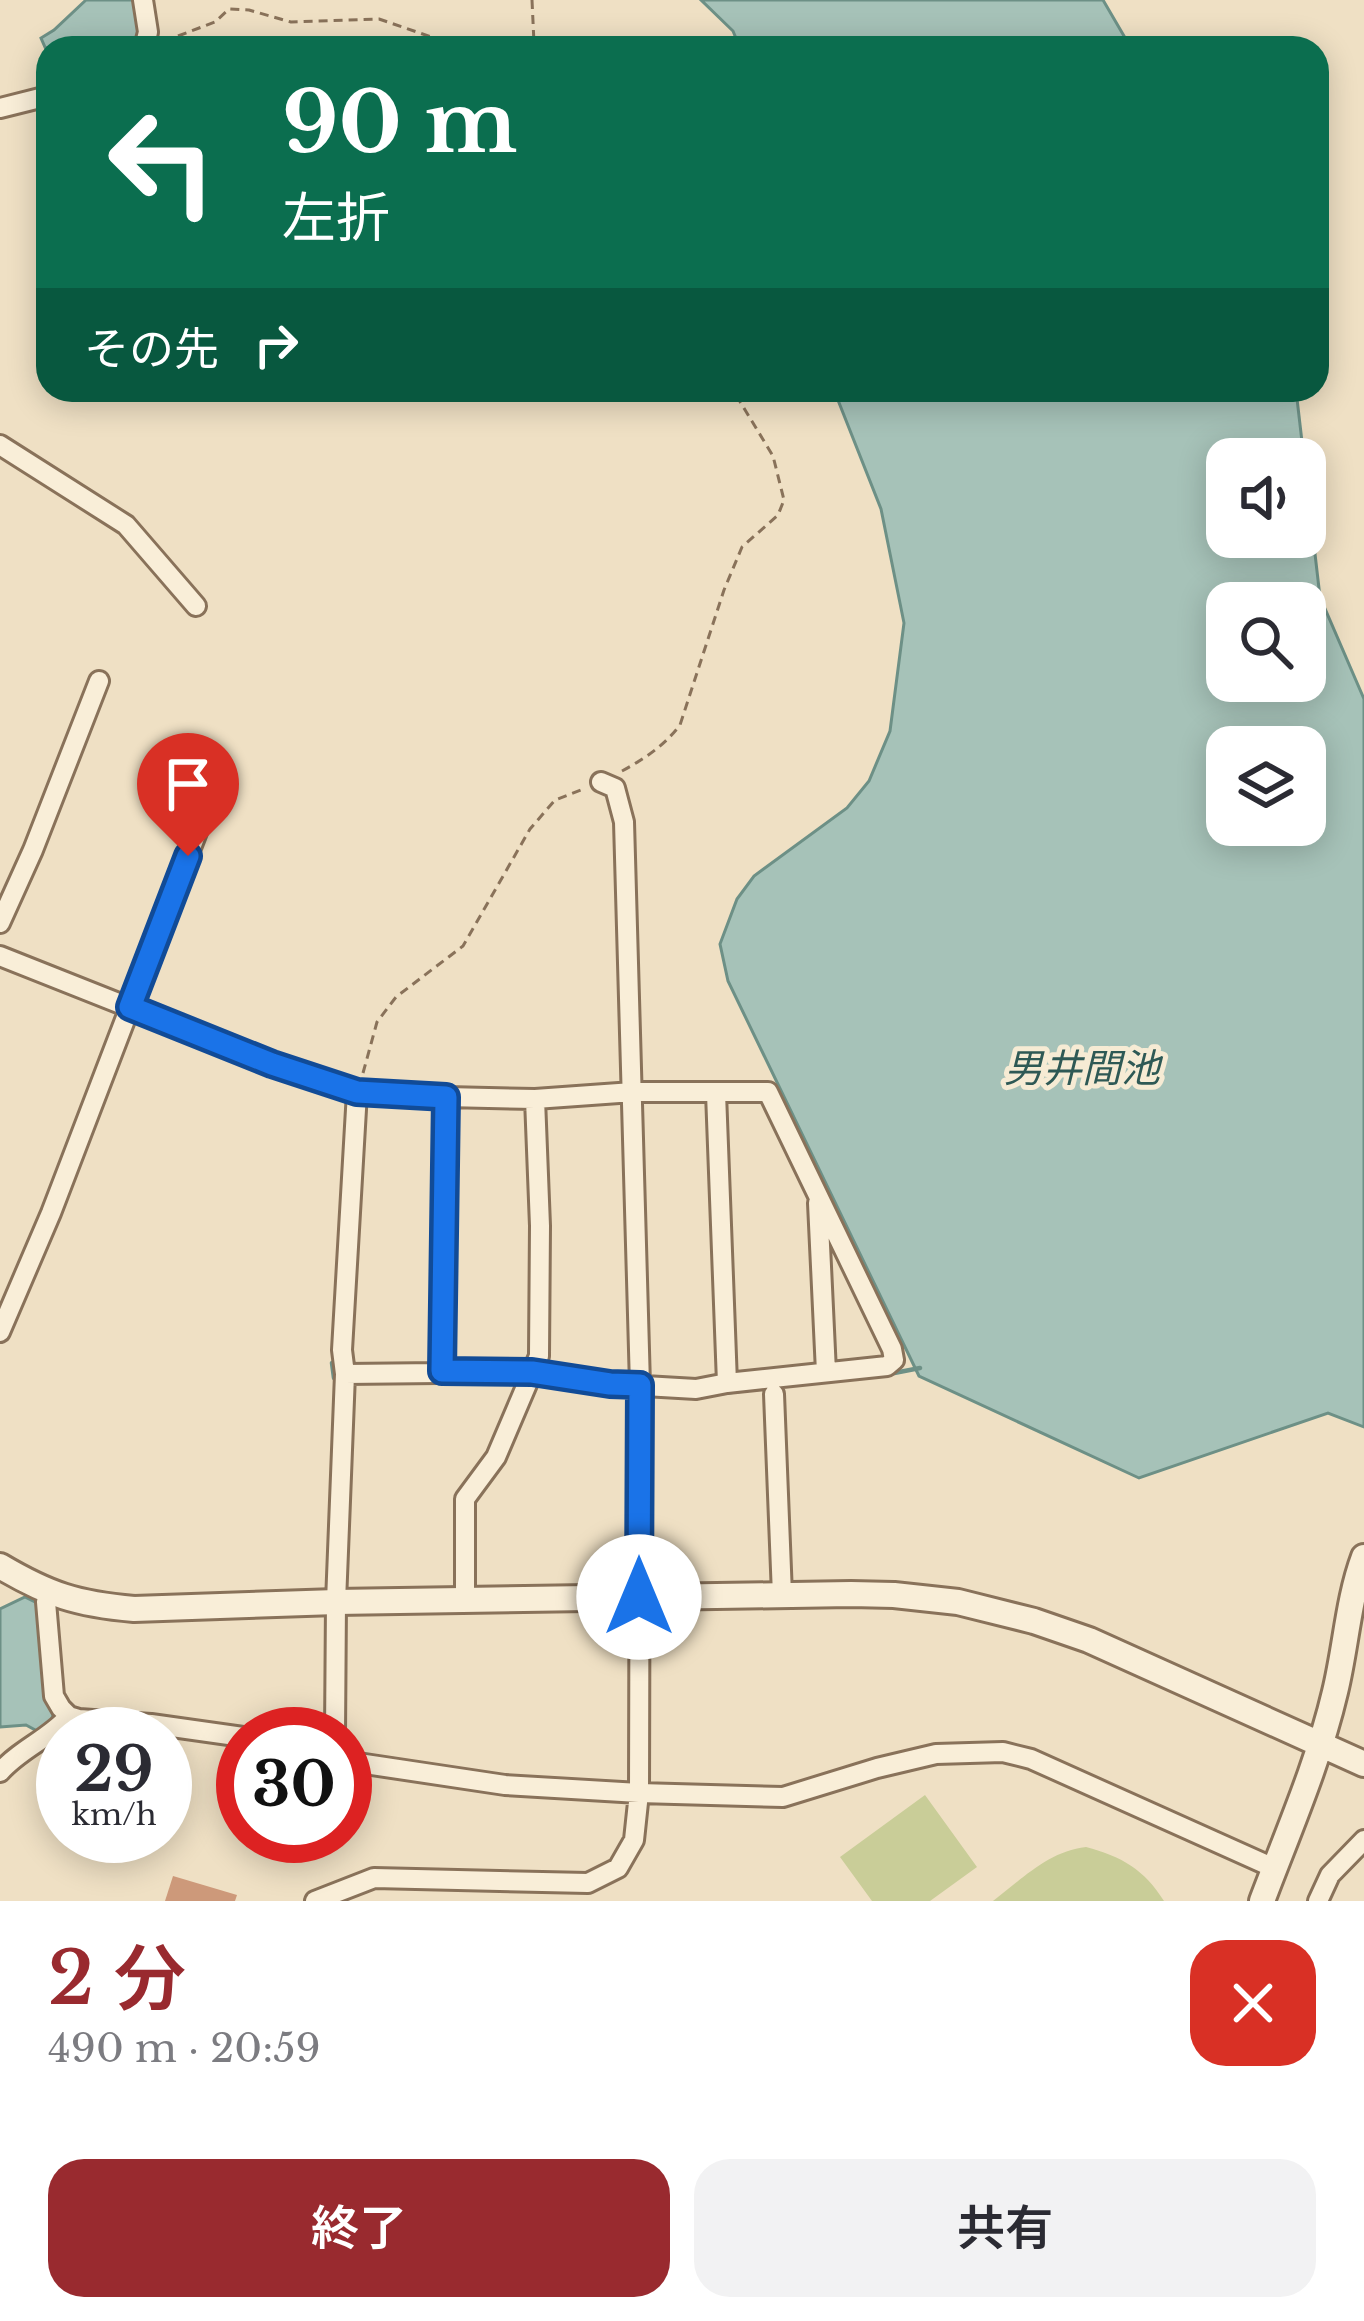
<!DOCTYPE html>
<html lang="ja">
<head>
<meta charset="utf-8">
<style>
  :root { --surface:#fff; --page:#f2f2f3; --text:#2b2b33; --muted:#7c7c81; --accent:#992a2f }
  body { margin:0; font-family:"Libre Baskerville","Noto Sans JP",serif; background:var(--page); color:var(--text); height:100vh; display:flex; flex-direction:column; font-size:45px; white-space:nowrap }
  * { box-sizing:border-box; margin:0 }
  p { font-size:39px; color:var(--muted) }
  .icon { flex:none; width:66px; height:66px; fill:none; stroke:currentColor; stroke-width:2; stroke-linecap:round; stroke-linejoin:round }
  .map { position:relative; height:1901px; overflow:hidden }
  .drawer { display:flex; flex-direction:column; background:var(--surface); flex:1 }
  .drawer>* { flex:none }
  .guide { position:absolute; left:36px; top:36px; width:1293px; height:366px; border-radius:36px; box-shadow:0 6px 30px #0003; background:#0b6e4f; color:#fff; overflow:hidden }
  .fabs { position:absolute; left:1206px; top:438px; display:grid; gap:24px }
  .fabs a { display:grid; place-items:center; width:120px; height:120px; border-radius:24px; background:var(--surface); box-shadow:0 6px 30px #0003; font-size:60px }
  .speed { position:absolute; left:36px; top:1707px; display:flex; gap:24px; font-size:60px; font-weight:700; text-align:center }
  .speed>* { display:grid; place-content:center; width:156px; height:156px; border-radius:50%; background:var(--surface); box-shadow:0 6px 30px #0003; line-height:1 }
  .speed small { font-size:30px; font-weight:400 }
  .speed .limit { border:18px solid #d22; background:#fff; color:#111 }
  .pin { position:absolute; display:grid; place-items:center; width:102px; height:102px; color:#fff; margin:-123px -51px; border-radius:50% 50% 50% 0; rotate:-45deg; box-shadow:0 0 12px #0007 }
  .pin .icon { rotate:45deg }
  .me { position:absolute; width:132px; margin:-66px; rotate:0deg; stroke-linejoin:round; filter:drop-shadow(0 0 9px #0008) }
  .turn { display:flex; align-items:center; gap:42px; height:252px; padding:0 48px; font-size:54px }
  .turn .icon { width:156px; height:156px; stroke-width:2.5 }
  .turn b { display:block; font-size:84px; line-height:102px }
  .then { display:flex; align-items:center; height:114px; padding:0 48px; background:#0003; gap:24px; font-size:45px }
  .round { display:grid; place-items:center; flex:none; width:126px; height:126px; border-radius:36px; background:var(--page) }
  .overview { display:flex; align-items:center; justify-content:space-between; height:204px; padding:0 48px }
  h1 { font-size:72px; font-weight:600; line-height:90px; color:var(--accent) }
  .action { display:flex; gap:24px; margin-top:auto; padding:24px 48px }
  .action a { flex:1; height:138px; border-radius:36px; background:var(--accent); color:#fff; font-size:48px; font-weight:600; line-height:138px; text-align:center }
  .action a+a { background:var(--page); color:var(--text) }
  .map>svg:first-child { display:block }
  .green { fill:#c9cd98 }
  .water { fill:#a6c2b8; stroke:#6d9086; stroke-width:3; fill-rule:evenodd }
  .lines { fill:none; stroke-linecap:round; stroke-linejoin:round }
  .stream { stroke:#6d9086; stroke-width:4.5 }
  .building { fill:#cd997a }
  .minor-casing { stroke:#89725a; stroke-width:24 }
  .tertiary-casing { stroke:#89725a; stroke-width:30 }
  .path { stroke:#89725a; stroke-width:3; stroke-dasharray:9 6; stroke-linecap:butt }
  .minor { stroke:#f9eed8; stroke-width:18 }
  .tertiary { stroke:#f9eed8; stroke-width:24 }
  .route-casing { stroke:#114b97; stroke-width:30 }
  .route { stroke:#1a73e8; stroke-width:21 }
  .labels { text-anchor:middle; stroke-width:10; stroke-linejoin:round; paint-order:stroke }
  .water-label { font-size:39px; font-style:italic; fill:#2e5955; stroke:#f6ebd4 }
</style>
</head>
<body>
<div class="map">
<svg width="1364" height="1901" viewBox="0 0 1364 1901">
  <rect width="100%" height="100%" fill="#efe0c4"/>
  <path class="green" d="M925,1795L977,1867L930,1901H872L840,1857Z
    M1086,1847C1121,1856 1145,1870 1164,1901H993C1022,1879 1049,1851 1086,1847Z"/>
  <path class="water" d="M86,0H136L140,38L135,48H48V54L41,38L54,30Z
    M701,0H1103L1131,48H740L733,31Z
    M834,390H1296L1320,597L1364,699V1427L1328,1413L1139,1478L919,1376L728,981L720,944L737,899L754,876L847,808L869,781L890,731L904,623L881,509ZM1227,459H1305V537H1227ZM1227,603H1305V681H1227ZM1227,747H1305V825H1227Z
    M25,1597L37,1603L43,1625L53,1715L49,1728L39,1732L26,1725L0,1727V1609Z"/>
  <g class="lines">
    <path class="stream" d="M332,1363L334,1378
      M884,1375L920,1368
      M557,1385L581,1388
      M723,1393L754,1389"/>
  </g>
  <path class="building" d="M173,1876L237,1895L235,1901H165Z"/>
  <g class="lines">
    <g class="minor-casing">
      <path id="minor" d="M143,0L148,32L144,48
        M0,108L48,96
        M0,445L126,525L196,606
        M0,923L33,850L99,681
        M0,956L272,1064L357,1092L446,1097L535,1099L633,1092H768L892,1349L894,1360L887,1366L727,1383L696,1389L610,1384L532,1372L345,1374
        M716,1093L727,1383
        M818,1203L826,1372
        M0,1332L51,1213L217,780
        M442,1371L446,1097
        M774,1394L782,1595
        M49,1592L46,1602L54,1696L61,1708L69,1716L79,1719L151,1724L243,1737
        M465,1601V1499L496,1457L539,1356L540,1226L535,1099
        M335,1734L336,1602L345,1374L342,1350L357,1092
        M345,1761L505,1785L639,1793L783,1797L877,1768L936,1754L1003,1752L1031,1759L1274,1868
        M0,1772C20,1749 49,1739 69,1716
        M315,1901L374,1878L588,1883L618,1868L634,1840L639,1793L640,1385L624,822L615,788L601,782
        M1318,1901L1330,1875L1364,1840"/>
    </g>
    <g class="tertiary-casing">
      <path id="tertiary" d="M0,1566C49,1595 77,1604 134,1609L336,1602L851,1594L894,1595L958,1602L1034,1621L1089,1640L1364,1764
        M1262,1901C1288,1832 1318,1764 1335,1692C1346,1647 1348,1600 1364,1557"/>
    </g>
    <path class="path" d="M532,0L534,43
      M178,36L215,22L229,9L249,10L291,22L379,19L449,43L499,42L534,45L543,48
      M622,771C644,759 664,746 680,725L724,590L742,547L778,515L784,500L773,456L733,390
      M363,1073L377,1022L396,997L463,946L530,829L555,800L586,788"/>
    <use href="#minor" class="minor"/>
    <use href="#tertiary" class="tertiary"/>
  </g>
  <g class="lines">
    <g class="route-casing">
      <path id="route" d="M188,856L130,1007L272,1064L357,1092L446,1097L442,1371L532,1372L610,1384L640,1385L639,1597"/>
    </g>
    <use href="#route" class="route"/>
  </g>
  <g class="labels">
    <g class="water-label">
      <text x="1082" y="1082">男井間池</text>
    </g>
  </g>
</svg>
<div class="fabs">
<a><svg class="icon" aria-label="sound" viewBox="0 0 24 24"><path d="M4 9h4l5-4v14l-5-4H4zM17 9q2 3 0 6"/></svg></a>
<a><svg class="icon" aria-label="search" viewBox="0 0 24 24"><circle cx="10" cy="10" r="6"/><path d="M15 15l6 6"/></svg></a>
<a><svg class="icon" aria-label="layers" viewBox="0 0 24 24"><path d="M12 4l9 5-9 5-9-5zM3 14l9 5 9-5"/></svg></a>
</div>
<div class="speed"><div>29<small>km/h</small></div><div class="limit">30</div></div>
<div class="pin" style="left:188px;top:856px;background:#d93025"><svg class="icon" aria-label="arrive" viewBox="0 0 24 24"><path d="M6 21V4h12l-3 4 3 4H6"/></svg></div>
<svg class="me" style="left:639px;top:1597px" viewBox="-20 -20 40 40"><circle r="19" fill="#fff"/><path d="M0-13L10 11 0 6-10 11z" fill="#1a73e8"/></svg>
<div class="guide">
<div class="turn"><svg class="icon" aria-label="left" viewBox="0 0 24 24"><path d="M17 20v-9H6M10 6l-5 5 5 5"/></svg><div><b>90 m</b>左折</div></div>
<div class="then">その先<svg class="icon" aria-label="right" viewBox="0 0 24 24"><path d="M7 20v-9h11M14 6l5 5-5 5"/></svg></div>
</div>
</div>
<section class="drawer">
<div class="overview"><div><h1>2 分</h1><p>490 m · 20:59</p></div><a class="round" style="background:#d93025;color:#fff"><svg class="icon" aria-label="close" viewBox="0 0 24 24"><path d="M6 6l12 12M18 6L6 18"/></svg></a></div>
<div class="action"><a>終了</a><a>共有</a></div>
</section>
</body>
</html>
